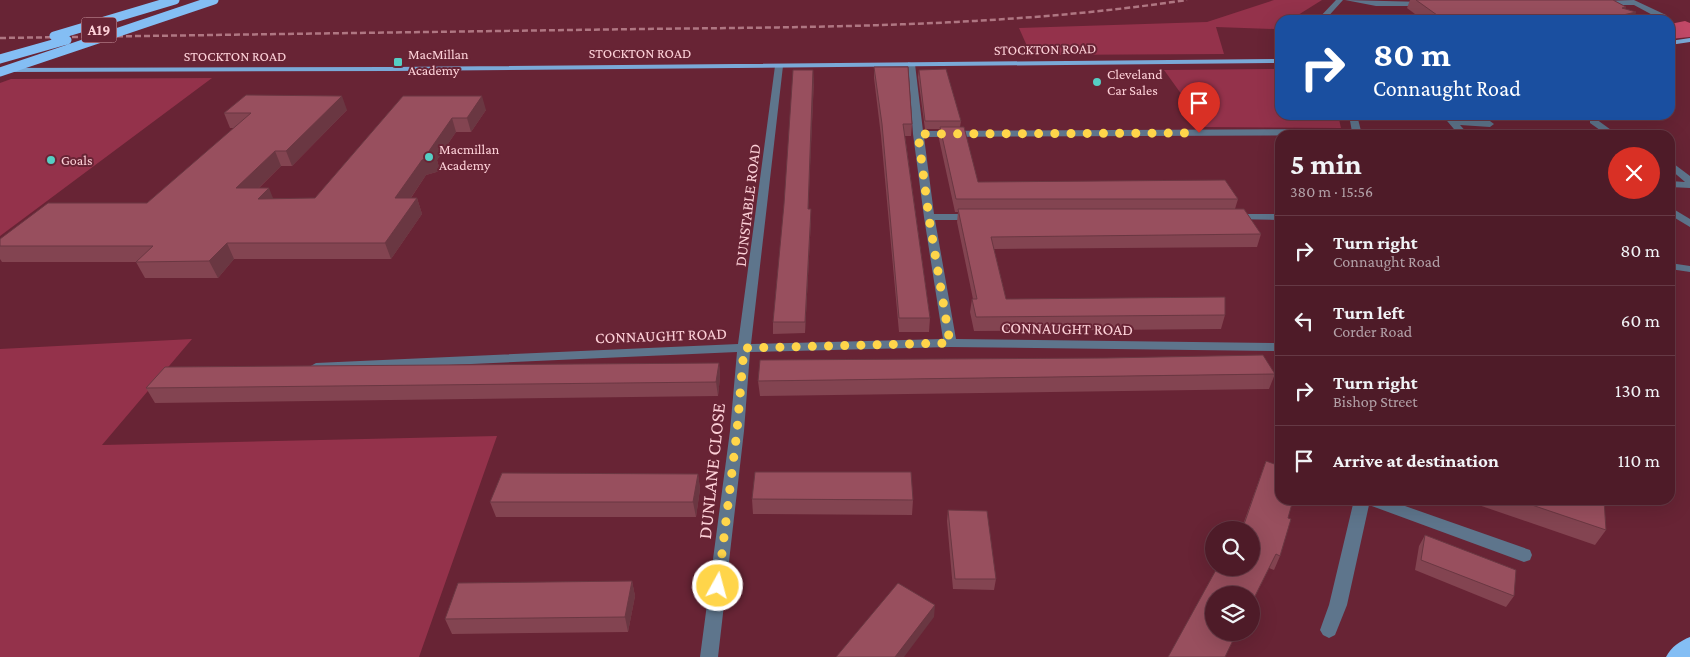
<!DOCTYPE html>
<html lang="en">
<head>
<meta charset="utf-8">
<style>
  :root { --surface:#4e1b28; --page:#582834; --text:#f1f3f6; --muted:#b3a1a8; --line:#653945 }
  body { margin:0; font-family:"Crimson Pro",serif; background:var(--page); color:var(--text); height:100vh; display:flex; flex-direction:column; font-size:19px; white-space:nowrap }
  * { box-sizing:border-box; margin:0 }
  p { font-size:16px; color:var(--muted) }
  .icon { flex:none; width:28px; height:28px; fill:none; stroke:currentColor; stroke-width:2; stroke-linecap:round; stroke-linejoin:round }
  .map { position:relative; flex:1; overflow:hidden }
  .panel { position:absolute; left:1275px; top:130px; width:400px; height:375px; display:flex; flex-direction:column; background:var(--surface); border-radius:15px; box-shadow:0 5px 20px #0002,0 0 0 1px var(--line) }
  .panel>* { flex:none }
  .guide { position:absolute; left:1275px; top:15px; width:400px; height:105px; border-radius:15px; box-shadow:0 5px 20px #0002,0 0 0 1px var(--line); background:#1a4fa0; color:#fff; overflow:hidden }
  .controls { position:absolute; left:1205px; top:521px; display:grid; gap:10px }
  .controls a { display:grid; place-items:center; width:55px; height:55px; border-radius:50%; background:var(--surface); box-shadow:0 5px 20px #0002,0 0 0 1px var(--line); font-size:25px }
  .pin { position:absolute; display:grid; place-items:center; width:42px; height:42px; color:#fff; margin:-51px -21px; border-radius:50% 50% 50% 0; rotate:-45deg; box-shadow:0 0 5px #0007 }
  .pin .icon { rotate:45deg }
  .me { position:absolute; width:55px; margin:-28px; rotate:7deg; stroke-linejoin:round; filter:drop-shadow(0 0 4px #0008) }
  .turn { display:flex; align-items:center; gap:18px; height:105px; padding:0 15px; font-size:22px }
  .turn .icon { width:65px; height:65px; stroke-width:2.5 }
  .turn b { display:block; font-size:35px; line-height:42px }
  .round { display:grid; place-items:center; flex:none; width:52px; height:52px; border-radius:26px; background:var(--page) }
  .summary { display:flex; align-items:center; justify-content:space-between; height:85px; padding:0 15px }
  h1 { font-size:30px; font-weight:700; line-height:38px }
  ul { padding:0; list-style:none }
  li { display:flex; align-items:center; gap:15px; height:70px; padding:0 15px; border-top:1px solid var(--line) }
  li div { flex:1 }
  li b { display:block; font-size:19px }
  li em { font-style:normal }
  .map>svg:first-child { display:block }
  .green { fill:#94324b }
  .forest { fill:#c34968 }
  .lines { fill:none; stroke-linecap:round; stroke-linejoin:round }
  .minor { fill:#5e758c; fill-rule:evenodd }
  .major { fill:#7aa9d7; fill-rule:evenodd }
  .highway { fill:#84bef4; fill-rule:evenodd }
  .rail { stroke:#af7682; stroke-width:2.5; stroke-dasharray:6 3; stroke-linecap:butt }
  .highway-bridge { stroke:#84bef4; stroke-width:9 }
  .wall { fill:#834451 }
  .shaded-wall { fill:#6a3742 }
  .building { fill:#984f5e; stroke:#6a3742 }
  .route { stroke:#ffd54a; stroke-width:9; stroke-dasharray:0 16.2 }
  .poi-dot { fill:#56cec4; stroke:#682435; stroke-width:2 }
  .labels { text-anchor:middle; stroke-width:4; stroke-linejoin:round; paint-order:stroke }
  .far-street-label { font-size:14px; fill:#fdd1d8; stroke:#682435 }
  .far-poi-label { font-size:14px; fill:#fdd1d8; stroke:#682435; text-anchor:start }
  .shield { fill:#682435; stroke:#d09da7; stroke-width:1 }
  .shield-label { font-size:15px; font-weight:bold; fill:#fdd1d8 }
  .street-label { font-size:16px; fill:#fdd1d8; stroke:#682435 }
  .near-street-label { font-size:19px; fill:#fdd1d8; stroke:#682435 }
</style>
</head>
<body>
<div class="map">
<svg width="1690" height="657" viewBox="0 0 1690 657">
  <rect width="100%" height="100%" fill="#682435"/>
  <path class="green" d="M1274,0H1322L1290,20H1280V26L1275,29L1216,27L1224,54L1031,55L1019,28L1207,22Z
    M1280,69V115H1338L1341,128L1205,127L1164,70Z
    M212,78L0,236V83L11,79Z
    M192,339L102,445L497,436L419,657H0V349Z"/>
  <path class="forest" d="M1685,21L1690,23V37L1670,39V24Z"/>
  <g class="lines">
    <path class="minor" d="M1336,0H1343L1325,20H1317Z
      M1345,0L1425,2L1428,4L1425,6H1376Z
      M1634,0L1666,15L1667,17L1660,19L1634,5H1603L1600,3L1603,1Z
      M908,62L915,64L923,131L1331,129L1352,132L1349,115H1357L1362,135L924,137L934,214H973L978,217L973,220H935L956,339L1280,343V351L950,347L750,352L744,431L718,657H700L730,431L737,352L316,371L309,367L316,363L738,344L775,66L779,64L783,66L751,344L943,339L924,217L913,134Z
      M1442,115H1451L1455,119L1490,121L1494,124L1490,127L1460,125L1469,135H1459Z
      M1593,118L1596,119L1618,135H1607L1590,123V119Z
      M1670,161L1690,176V188L1670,187V181L1685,182L1670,169Z
      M1670,207L1690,219V227L1670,215Z
      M1233,214H1280V220L1229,219L1228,217L1229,215Z
      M1670,263L1690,266V272L1670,269Z
      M1354,500H1388L1530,550L1532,555L1530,560L1524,562L1369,505L1347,605L1335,635L1329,638L1323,635L1320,630L1329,605Z"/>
    <path class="major" d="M1690,38V42L1670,45V41Z
      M1280,59V63L391,71L5,72L1,70L5,68L391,67Z"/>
    <path class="highway" d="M1690,637V657H1666C1671,647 1680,641 1690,637Z"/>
    <path class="rail" d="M0,38C213,35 426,32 639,29C822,27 1005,27 1187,0"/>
    <path class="highway-bridge" d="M54,36L175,0
      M0,59L67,40
      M0,72L214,0"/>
  </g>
  <path class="wall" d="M1410,0H1613L1626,7L1625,9L1636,12L1632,20H1423L1407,8Z
    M874,67L912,124L911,136H905L930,318L929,332H899L881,136L874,78Z
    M919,70L961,121L960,127L978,182L1238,199L1235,209L1261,234L1257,247L994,249L1006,299L1225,315L1221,329L974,331L970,312L972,299H973L957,222L958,212H955L939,139L940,129H925L918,77Z
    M814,79L808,209L811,219L805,333L773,334V322Z
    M403,96L486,110L471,132H456L437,160L440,171L426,175L411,198H417L422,214L391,259H234L218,278H145L136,262H2L0,259V239L147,203L234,128H230L224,113L347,110L292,166H281L259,188L273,199L315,198Z
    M719,363L720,377L718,396L155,403L146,388Z
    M1275,374L1269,389L760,396L758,381Z
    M1266,461L1288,518L1280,556L1274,570L1269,568L1251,605V530H1241Z
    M698,474L700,489L696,517H496L490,502Z
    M752,499L913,500L912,515L753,514Z
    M1464,500H1604L1606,530L1595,545Z
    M948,510L996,579L994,590L953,589L947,521Z
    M1425,535L1514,596L1506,607L1415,570L1419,546Z
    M632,581L635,596L628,632L452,634L445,619Z"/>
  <path class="shaded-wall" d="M1626,7L1622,15L1636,12L1632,20H1601L1622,8Z
    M813,70L814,79L808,219V209Z
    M342,96L347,110L292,166L286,151Z
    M482,96L486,110L471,132L467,118Z
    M452,118L456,132L437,160L440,171L426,175L400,214L395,198Z
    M275,151L281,166L243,203L236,188Z
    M269,188L275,203L258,199Z
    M417,198L422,214L391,259L385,243Z
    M811,209V219L805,333V322Z
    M227,243L234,259L218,278L209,261Z
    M719,363L720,377L718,396L716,382Z
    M698,474L700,489L696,517L693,502Z
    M632,581L635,596L628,632L625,617Z
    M935,605L934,617L904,657H895Z"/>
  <path class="building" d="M1416,0H1613L1626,7L1622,8L1636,12L1601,20H1444Z
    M874,67H908L912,124H903L930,318H899L882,124Z
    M946,69L961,121H925L919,70Z
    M793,70H813L808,209H811L805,322H773L784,204Z
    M246,95L342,96L286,151H275L236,188H269L258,199L315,198L403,96H482L467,118H452L429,151L435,156L422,160L395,198H417L385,243H227L209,261L136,262L153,246H0V239L48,203H147L251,113H224Z
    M940,127H964L978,182L1225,180L1238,199H956Z
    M1310,131L1337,134V135H1311Z
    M958,209H1244L1261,234L991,237L1006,299L1225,297V315L976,317L972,299H977Z
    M1263,355L1275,374L758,381L760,360L1106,358Z
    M719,363L716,382L146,388L165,367Z
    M1266,461L1280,466V500H1293L1288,518L1291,519L1280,556L1276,554L1251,604V595H1214V632H1237L1225,657H1168L1217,568H1251V530H1242Z
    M755,472H911L913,500L752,499Z
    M502,473L698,474L693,502H490Z
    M1517,500H1604L1606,530Z
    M948,510L987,511L996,579H955Z
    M1425,535L1516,570L1514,596L1421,560Z
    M632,581L625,617L445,619L458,583Z
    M898,583L935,605L895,657H836Z"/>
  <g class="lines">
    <path class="route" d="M718,586L737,431L744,348L950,343L929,218L918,134L1199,133"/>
  </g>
  <g class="poi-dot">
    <rect x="393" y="57" width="10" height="10" rx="2.5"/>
    <circle cx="1097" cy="82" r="5"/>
    <circle cx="429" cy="157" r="5"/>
    <circle cx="51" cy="160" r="5"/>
  </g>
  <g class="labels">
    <g class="far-street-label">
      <text transform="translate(1045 49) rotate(-1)" y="5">STOCKTON ROAD</text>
      <text x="640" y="58">STOCKTON ROAD</text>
      <text x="235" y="61">STOCKTON ROAD</text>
    </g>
    <g class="far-poi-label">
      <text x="408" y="59">MacMillan<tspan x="408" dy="16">Academy</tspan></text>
      <text x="1107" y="79">Cleveland<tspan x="1107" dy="16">Car Sales</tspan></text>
      <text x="439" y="154">Macmillan<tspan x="439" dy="16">Academy</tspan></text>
      <text x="61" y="165">Goals</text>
    </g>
    <rect class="shield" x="81.5" y="17.5" width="35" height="25" rx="4"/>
    <g class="shield-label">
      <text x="99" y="35">A19</text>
    </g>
    <g class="street-label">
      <text transform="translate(747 205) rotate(-83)" y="6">DUNSTABLE ROAD</text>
      <text transform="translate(1067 328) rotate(1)" y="6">CONNAUGHT ROAD</text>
      <text transform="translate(661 335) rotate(-2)" y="6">CONNAUGHT ROAD</text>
    </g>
    <g class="near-street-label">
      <text transform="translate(711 471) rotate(-84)" y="7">DUNLANE CLOSE</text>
    </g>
  </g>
</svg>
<div class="controls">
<a><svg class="icon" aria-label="search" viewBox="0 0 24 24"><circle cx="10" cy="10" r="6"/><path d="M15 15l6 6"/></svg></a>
<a><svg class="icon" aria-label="layers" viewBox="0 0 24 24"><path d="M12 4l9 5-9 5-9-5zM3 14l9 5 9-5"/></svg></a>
</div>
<div class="pin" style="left:1199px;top:133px;background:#d93025"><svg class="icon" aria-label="arrive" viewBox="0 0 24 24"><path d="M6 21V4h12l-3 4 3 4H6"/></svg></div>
<svg class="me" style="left:718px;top:586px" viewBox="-20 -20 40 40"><circle r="17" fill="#ffd54a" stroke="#fff" stroke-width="3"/><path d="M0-11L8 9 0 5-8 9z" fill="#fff"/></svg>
<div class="guide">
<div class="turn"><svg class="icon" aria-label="right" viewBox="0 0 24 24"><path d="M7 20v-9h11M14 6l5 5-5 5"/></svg><div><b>80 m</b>Connaught Road</div></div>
</div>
<section class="panel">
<div class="summary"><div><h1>5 min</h1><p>380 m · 15:56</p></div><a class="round" style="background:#d93025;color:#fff"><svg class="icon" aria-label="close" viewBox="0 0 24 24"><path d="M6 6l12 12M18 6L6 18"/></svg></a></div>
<ul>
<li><svg class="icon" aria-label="right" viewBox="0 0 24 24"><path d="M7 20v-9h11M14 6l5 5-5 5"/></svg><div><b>Turn right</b><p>Connaught Road</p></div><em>80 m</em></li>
<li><svg class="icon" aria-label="left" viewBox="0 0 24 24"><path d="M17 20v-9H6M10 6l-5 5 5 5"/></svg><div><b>Turn left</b><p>Corder Road</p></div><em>60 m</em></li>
<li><svg class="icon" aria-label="right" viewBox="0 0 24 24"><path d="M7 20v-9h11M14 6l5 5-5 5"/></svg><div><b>Turn right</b><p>Bishop Street</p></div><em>130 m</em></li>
<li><svg class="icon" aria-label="arrive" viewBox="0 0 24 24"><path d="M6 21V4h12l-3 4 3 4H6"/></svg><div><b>Arrive at destination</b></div><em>110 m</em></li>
</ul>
</section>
</div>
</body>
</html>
